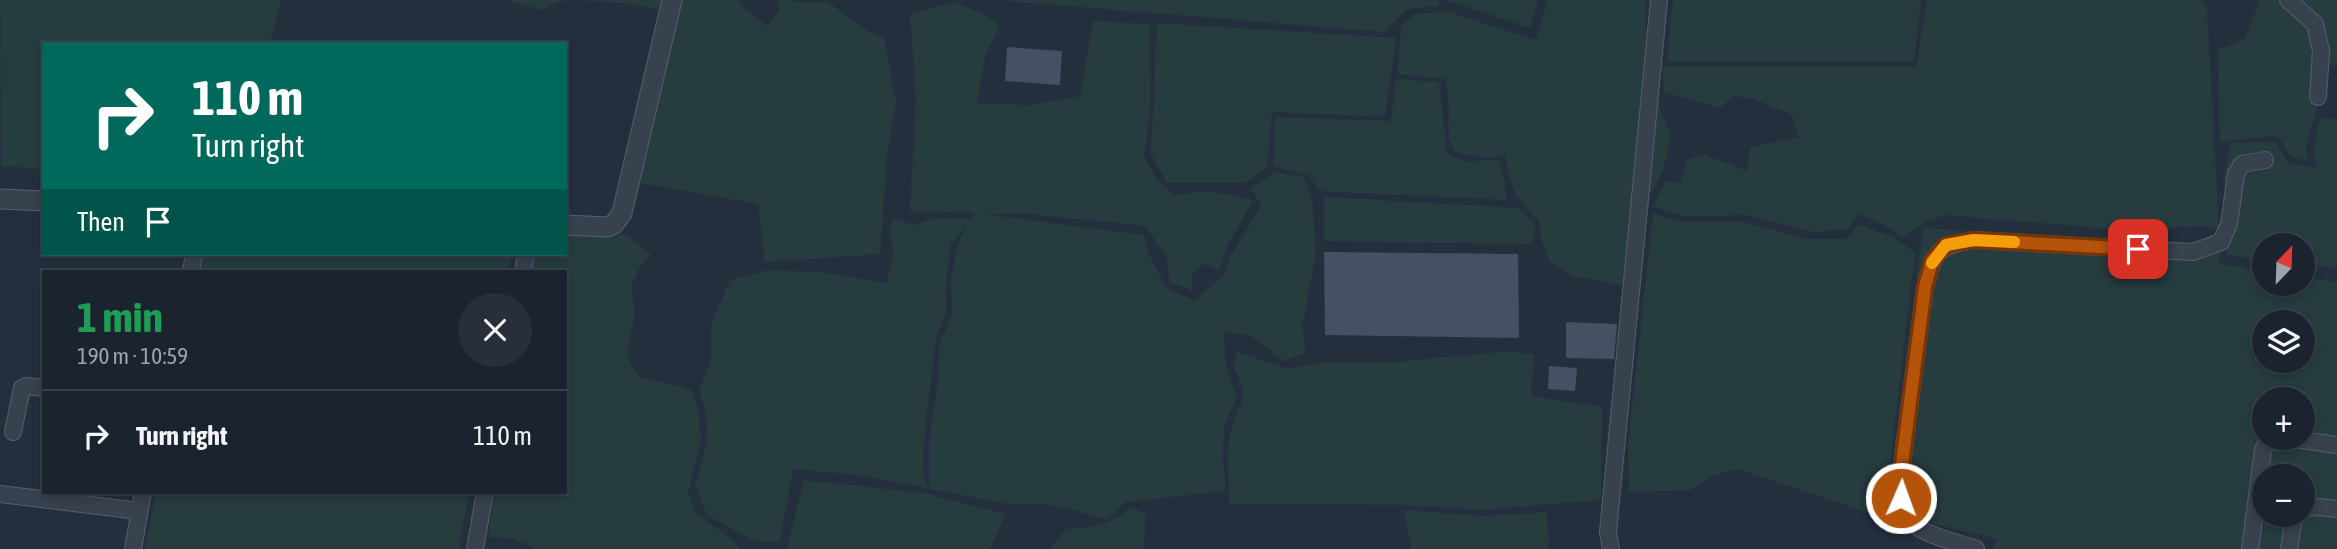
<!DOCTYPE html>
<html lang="en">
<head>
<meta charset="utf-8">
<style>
  :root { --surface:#1b232e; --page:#282f3a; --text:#f1f3f6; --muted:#a0a4aa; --line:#39404a }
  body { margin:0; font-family:"Asap Condensed",sans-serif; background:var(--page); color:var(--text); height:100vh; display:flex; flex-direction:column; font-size:26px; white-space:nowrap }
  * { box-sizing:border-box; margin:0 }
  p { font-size:23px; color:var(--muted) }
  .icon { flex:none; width:38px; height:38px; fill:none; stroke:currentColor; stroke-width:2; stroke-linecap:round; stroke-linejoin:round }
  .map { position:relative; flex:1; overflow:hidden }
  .panel { position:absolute; left:42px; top:270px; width:525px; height:224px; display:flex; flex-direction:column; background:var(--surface); border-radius:0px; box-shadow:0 4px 10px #0003,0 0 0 2px var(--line) }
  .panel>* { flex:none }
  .hud { position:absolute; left:42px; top:42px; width:525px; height:214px; border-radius:0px; box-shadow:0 4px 10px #0003,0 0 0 2px var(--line); background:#00695c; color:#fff; overflow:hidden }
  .needle { width:46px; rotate:23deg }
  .fabs { position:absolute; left:2252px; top:233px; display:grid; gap:14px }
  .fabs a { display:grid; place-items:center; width:63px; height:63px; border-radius:50%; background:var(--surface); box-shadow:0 4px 10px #0003,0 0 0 2px var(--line); font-size:35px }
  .pin { position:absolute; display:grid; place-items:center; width:60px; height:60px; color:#fff; margin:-30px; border-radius:14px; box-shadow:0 4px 10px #0006 }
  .me { position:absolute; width:77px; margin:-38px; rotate:2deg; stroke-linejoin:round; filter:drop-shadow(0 0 5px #0008) }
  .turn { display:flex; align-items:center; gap:24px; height:147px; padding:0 35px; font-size:32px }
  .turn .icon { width:91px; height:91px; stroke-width:2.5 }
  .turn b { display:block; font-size:49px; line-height:60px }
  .then { display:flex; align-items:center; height:66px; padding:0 35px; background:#0003; gap:14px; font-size:26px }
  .round { display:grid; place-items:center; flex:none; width:74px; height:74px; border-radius:37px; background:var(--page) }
  .headline { display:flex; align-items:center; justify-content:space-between; height:119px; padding:0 35px }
  h1 { font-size:42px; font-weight:700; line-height:52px; color:#1e9e55 }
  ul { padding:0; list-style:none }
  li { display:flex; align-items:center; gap:21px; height:91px; padding:0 35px; border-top:2px solid var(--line) }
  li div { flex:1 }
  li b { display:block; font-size:26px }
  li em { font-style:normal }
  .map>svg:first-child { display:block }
  .green { fill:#263c3f; fill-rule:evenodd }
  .building { fill:#455162 }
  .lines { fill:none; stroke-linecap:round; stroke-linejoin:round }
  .minor-casing { stroke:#565f6c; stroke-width:18 }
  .tertiary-casing { stroke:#565f6c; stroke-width:21 }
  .minor { stroke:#38414e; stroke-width:16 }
  .tertiary { stroke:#38414e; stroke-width:19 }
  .route-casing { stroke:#753606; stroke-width:18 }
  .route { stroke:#b45309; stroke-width:12 }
  .slow { stroke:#f59e0b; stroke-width:12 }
</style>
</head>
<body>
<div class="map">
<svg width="2337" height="549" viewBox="0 0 2337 549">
  <rect width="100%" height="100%" fill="#242f3e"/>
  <path class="green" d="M0,0H281L270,44H44V169L1,166Z
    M505,0H663L660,10C630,2 593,0 562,1C555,1 548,7 542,10Z
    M680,0H739L742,6L767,26L779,11L777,0C794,0 810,5 827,1L864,29L884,38L896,102L887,158L880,254L765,262L758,204L639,183Z
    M996,0H1437L1440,6L1407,9L1383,32Z
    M1446,0H1538L1530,28Z
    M1548,0H1646V60L1657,80L1659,105L1671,137L1663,171L1652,192L1633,199L1623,285L1576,277L1550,262L1541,240L1539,220C1514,198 1511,187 1505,155L1488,158L1455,152L1448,138L1449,110L1446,79L1398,74L1401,26L1415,14L1449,12L1536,40Z
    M1673,0H1921L1914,61H1667Z
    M1927,0H2201L2207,11L2219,228L2199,226L2126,230L1945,215L1928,221L1903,237L1885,225L1858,214L1848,229L1813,232L1746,215L1683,216L1653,206L1666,181L1680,183L1687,160L1703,154L1747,171L1750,147L1799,137L1792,115L1754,99L1733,96L1720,108L1664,92L1662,66H1916Z
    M2260,0H2337V66L2329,63L2306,146L2307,161L2291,157L2277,135L2220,142L2218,50L2245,39Z
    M954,2L986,15L1000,25L985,55L977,103L1029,105L1080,96L1093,21L1150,24L1151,101L1144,156L1158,181L1174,195L1209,191L1253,200L1228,245L1219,270L1205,264L1192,273V291L1170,282L1166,256L1145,226L1030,214H983L1143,235L1152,261L1167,288L1195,301L1225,274L1230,257L1261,206L1251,188L1276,172L1304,177L1312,200L1316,254L1302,327L1306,352L1284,361L1251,336L1224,331L1226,368L1237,397L1224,427L1223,455L1226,491L1125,502L1108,520C1076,511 1046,500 1013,505L858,475L793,469L780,542L754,541L707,515L695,484C707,446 713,428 699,390L711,361V325L730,280L768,270L819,272L886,283L894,253L889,230L893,219L916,225L934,218L972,219L975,213L910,211L916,100L910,14ZM968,224L959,241L951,277L952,315L940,344L937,388L929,441V487L923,476L924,441L936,337L946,313V281L951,244Z
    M1157,23L1396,38L1385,117L1272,112L1267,168L1246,183H1167L1151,154Z
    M1396,79L1439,82L1447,153L1464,161L1498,160L1504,178L1506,200L1320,191L1308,175L1273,166L1275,117L1391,121Z
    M2320,118L2337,119V268L2303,264V245H2264V260L2226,255L2224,179L2231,143L2276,142L2288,163L2316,168L2313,152Z
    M1324,197L1518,208L1536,225L1532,244L1324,241Z
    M1653,213L1681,222H1744L1806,239H1846L1859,224L1892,237L1915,252L1884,518L1738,469L1713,475L1690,490L1629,492L1628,445Z
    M1923,228L2220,250L2219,264L2264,271V284H2303V277L2337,282V549H1992L1997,539L1889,513ZM2264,322H2303V360H2264ZM2264,399H2303V438H2264ZM2264,476H2303V514H2264Z
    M565,234L610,238L624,234L651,254C643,263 633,275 632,287C631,297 635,306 634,315C632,345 618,350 640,378L681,386L693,391L698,411L701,439L688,493L697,515L721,531L741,549H538L510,538L488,537L495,492H565V271H529L532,254H565Z
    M204,254H511L508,271H201Z
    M1510,351L1534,355L1531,396L1602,407L1601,500L1480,510L1405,505L1229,504C1229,480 1225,453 1231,431C1239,401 1251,400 1233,367L1237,352L1287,368L1321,363H1385Z
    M804,480L924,493L1006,514L990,549H787Z
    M156,492H469L459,549H145Z
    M1131,507L1146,514L1144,549H1051L1065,529C1089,528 1115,524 1131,507Z
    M1404,510L1482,516L1547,512L1549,549H1411Z"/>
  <path class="building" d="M1007,47L1062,51L1060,85L1005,81Z
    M1324,252L1518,254L1519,338L1325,335Z
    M1566,322L1617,324L1614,359L1566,358Z
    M1549,366L1577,368L1575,391L1548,389Z"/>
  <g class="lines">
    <g class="minor-casing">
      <path id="minor" d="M2288,0L2315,24L2321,51L2318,97
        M191,271L194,254
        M523,271L526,254
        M13,432L22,388L26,386L44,388
        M2287,438L2337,445
        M0,494L139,511
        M2303,508L2320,507L2337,509
        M133,549L143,492
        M475,549L485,492
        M1611,549L1608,532L1659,0
        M1976,549C1955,541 1914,535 1904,512C1900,502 1901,489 1900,479L1925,287C1935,250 1936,247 1974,240L2193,252L2221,242L2229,224L2236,174L2242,164L2265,160
        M2250,549L2263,450L2268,440L2276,438
        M2289,549L2294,518L2297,514"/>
    </g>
    <g class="tertiary-casing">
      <path id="tertiary" d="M0,199L44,201
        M565,225L608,227L614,224L622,213L672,0"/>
    </g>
    <use href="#minor" class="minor"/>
    <use href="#tertiary" class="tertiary"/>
  </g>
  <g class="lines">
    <g class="route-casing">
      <path id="route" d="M1901,498L1900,479L1925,287L1932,261L1946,245L1974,240L2138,249"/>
    </g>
    <use href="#route" class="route"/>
    <path class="slow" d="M1932,263L1946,245L1974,240L2014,242"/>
  </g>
</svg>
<div class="fabs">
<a><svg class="needle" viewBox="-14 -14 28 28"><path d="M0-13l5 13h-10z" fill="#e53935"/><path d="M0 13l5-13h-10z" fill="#a0a4aa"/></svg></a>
<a><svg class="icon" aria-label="layers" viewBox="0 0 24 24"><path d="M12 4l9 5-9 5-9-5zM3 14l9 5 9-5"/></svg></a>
<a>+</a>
<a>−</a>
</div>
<div class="pin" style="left:2138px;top:249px;background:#d93025"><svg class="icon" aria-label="arrive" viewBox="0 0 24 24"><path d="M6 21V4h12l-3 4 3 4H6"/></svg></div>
<svg class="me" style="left:1901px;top:498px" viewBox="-20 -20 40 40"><circle r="17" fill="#b45309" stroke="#fff" stroke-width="3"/><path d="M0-11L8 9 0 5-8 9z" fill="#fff"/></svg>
<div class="hud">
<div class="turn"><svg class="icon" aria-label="right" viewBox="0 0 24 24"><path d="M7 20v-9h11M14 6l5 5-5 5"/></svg><div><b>110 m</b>Turn right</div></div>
<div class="then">Then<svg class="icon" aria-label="arrive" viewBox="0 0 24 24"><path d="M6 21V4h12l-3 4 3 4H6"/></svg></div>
</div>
<section class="panel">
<div class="headline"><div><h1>1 min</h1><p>190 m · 10:59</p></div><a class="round"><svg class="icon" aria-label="close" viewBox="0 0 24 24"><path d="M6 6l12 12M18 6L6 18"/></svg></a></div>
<ul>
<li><svg class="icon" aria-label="right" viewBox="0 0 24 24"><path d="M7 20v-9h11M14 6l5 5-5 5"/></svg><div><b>Turn right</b></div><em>110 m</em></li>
</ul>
</section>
</div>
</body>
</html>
